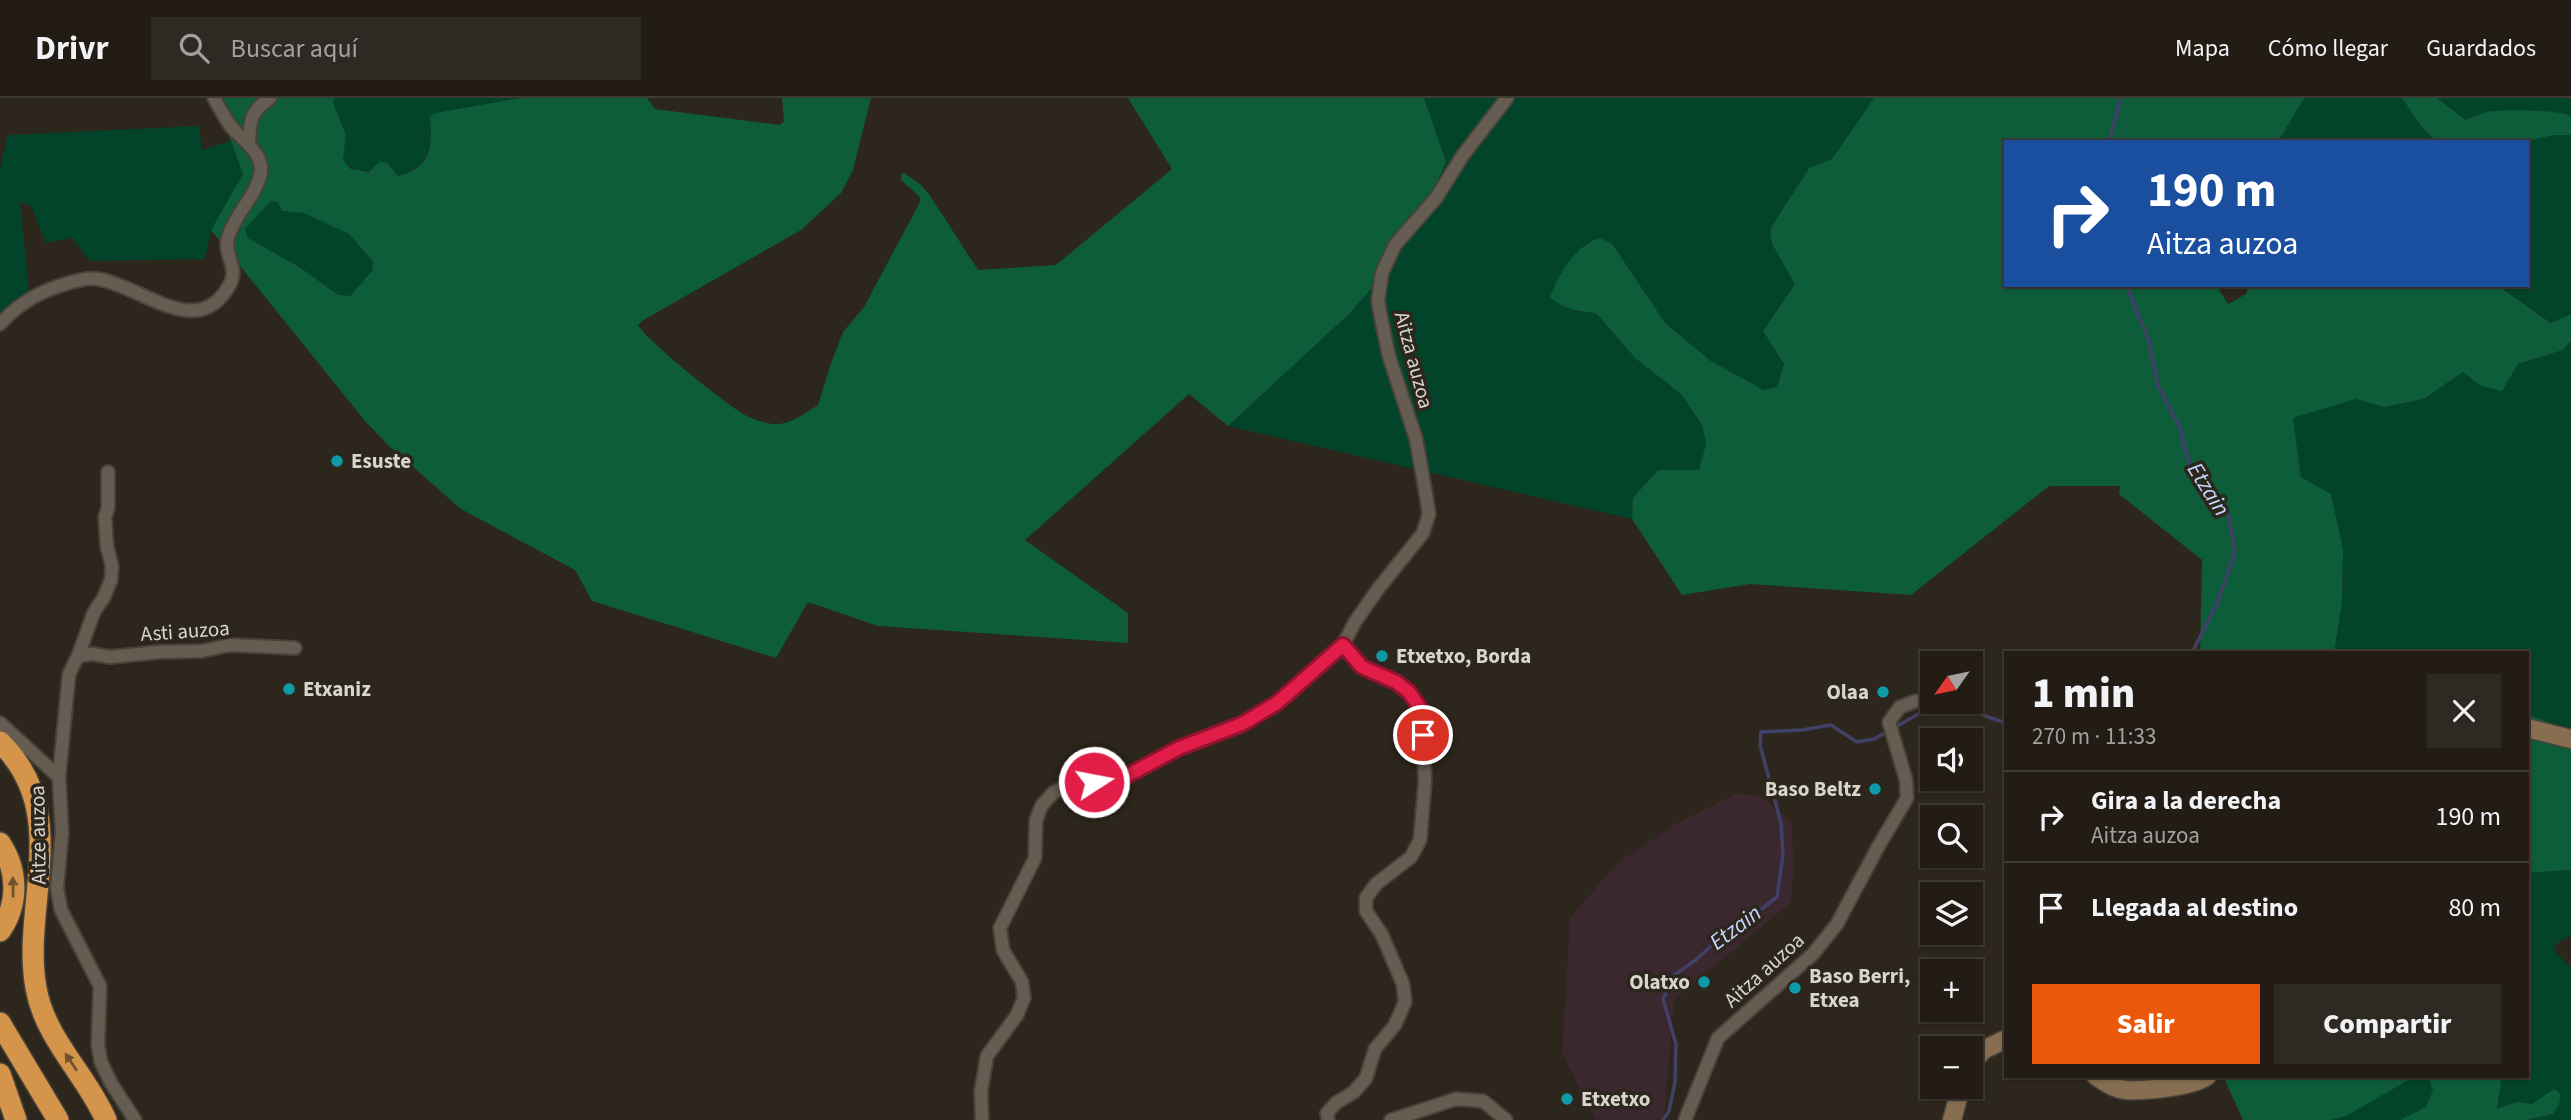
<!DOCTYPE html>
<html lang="es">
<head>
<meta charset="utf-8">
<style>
  :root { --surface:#221c15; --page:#2e2922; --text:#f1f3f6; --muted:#a2a1a0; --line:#3f3a34; --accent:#ea580c }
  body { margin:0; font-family:"Source Sans 3",sans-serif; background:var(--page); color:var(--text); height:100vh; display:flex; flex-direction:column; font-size:26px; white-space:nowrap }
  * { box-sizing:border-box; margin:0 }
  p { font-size:23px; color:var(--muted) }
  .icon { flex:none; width:38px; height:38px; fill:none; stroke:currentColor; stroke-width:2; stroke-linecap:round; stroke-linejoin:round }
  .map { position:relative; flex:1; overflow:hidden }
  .side { position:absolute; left:2004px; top:553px; width:525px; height:427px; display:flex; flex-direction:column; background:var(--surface); border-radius:0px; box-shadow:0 2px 5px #0004,0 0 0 2px var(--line) }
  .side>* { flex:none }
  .banner { position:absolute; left:2004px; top:42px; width:525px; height:147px; border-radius:0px; box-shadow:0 2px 5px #0004,0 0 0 2px var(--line); background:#1a4fa0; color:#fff; overflow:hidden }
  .needle { width:46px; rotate:237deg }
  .buttons { position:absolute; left:1920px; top:553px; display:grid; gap:14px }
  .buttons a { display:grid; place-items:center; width:63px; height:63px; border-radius:0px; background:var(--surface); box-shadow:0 2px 5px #0004,0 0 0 2px var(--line); font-size:35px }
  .pin { position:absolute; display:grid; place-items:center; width:60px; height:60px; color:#fff; margin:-30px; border:4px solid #fff; border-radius:50%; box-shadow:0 2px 7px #0007 }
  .me { position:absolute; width:77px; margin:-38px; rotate:79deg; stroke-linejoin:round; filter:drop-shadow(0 0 5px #0008) }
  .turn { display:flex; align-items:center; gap:24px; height:147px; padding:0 28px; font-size:32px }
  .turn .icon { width:91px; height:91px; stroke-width:2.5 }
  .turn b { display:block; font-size:49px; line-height:60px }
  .round { display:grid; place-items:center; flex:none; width:74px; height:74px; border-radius:0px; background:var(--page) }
  .head { display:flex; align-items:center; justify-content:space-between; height:119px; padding:0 28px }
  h1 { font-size:42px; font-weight:800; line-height:52px }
  .button { display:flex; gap:14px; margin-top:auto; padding:14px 28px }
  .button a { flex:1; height:80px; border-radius:0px; background:var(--accent); color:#fff; font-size:28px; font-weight:800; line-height:80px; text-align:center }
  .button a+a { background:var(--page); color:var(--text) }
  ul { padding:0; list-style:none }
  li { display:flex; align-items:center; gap:21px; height:91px; padding:0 28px; border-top:2px solid var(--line) }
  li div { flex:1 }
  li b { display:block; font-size:26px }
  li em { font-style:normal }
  header { display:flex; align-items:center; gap:42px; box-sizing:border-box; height:98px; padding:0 35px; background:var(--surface); border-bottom:2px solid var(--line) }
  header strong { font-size:33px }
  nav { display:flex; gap:38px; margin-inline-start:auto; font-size:24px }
  .search { width:490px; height:63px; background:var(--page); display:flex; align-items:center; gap:18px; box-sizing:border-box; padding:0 24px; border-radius:0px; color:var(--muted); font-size:26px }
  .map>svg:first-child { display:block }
  .industrial { fill:#3b282e }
  .green { fill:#024429 }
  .forest { fill:#0d5c3a; fill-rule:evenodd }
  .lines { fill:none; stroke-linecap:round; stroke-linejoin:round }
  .stream { stroke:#414068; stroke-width:3.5 }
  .street-casing { stroke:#49423a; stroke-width:16 }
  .secondary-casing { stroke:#49423a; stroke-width:21 }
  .highway-casing { stroke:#49423a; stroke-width:24 }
  .street { stroke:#665d52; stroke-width:12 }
  .secondary { stroke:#876e50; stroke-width:18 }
  .highway { stroke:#d4944a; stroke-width:21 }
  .oneway { fill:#70522e }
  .route-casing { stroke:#92132f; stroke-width:18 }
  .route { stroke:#e11d48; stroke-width:12 }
  .culture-dot { fill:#0f9aa8; stroke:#2d261c; stroke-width:2.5 }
  .labels { text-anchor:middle; stroke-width:7; stroke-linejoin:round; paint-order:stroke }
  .street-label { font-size:21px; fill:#d9d4ce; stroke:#2d261c }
  .poi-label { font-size:21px; font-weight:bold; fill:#d9d4ce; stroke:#2d261c; text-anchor:start }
  .water-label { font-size:23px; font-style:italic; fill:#c2d8fe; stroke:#2d261c }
</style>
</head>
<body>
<header>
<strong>Drivr</strong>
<div class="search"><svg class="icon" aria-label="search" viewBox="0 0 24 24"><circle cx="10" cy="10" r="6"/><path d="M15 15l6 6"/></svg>Buscar aquí</div>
<nav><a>Mapa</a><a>Cómo llegar</a><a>Guardados</a></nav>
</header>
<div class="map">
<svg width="2571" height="1022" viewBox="0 0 2571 1022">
  <rect width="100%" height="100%" fill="#2d261c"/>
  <path class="industrial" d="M1737,695L1762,699L1791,723L1794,767L1791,804L1674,902L1664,1022H1596L1562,955L1570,820L1616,766L1674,727Z"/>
  <path class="green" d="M335,0H520L435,15L430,19C432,49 431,69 397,78L388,66C370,74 358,78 343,62L346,37L333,5Z
    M1424,0H1874L1832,61L1809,70L1770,130L1772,146L1795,186L1763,233L1784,266L1777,289L1764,292L1711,263L1666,226L1613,147L1575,213L1596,215L1635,260L1681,296L1702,327L1706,346L1699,372L1633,400L1632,421L1228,328L1349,216L1446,64Z
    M2304,0H2402L2421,28L2437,44H2278Z
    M2437,0H2571V18L2567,16L2488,14L2466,22Z
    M199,28L202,52L231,43L243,76L211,132L205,161L90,163L72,140L46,145L31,108L20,104L29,194L0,218V70L8,37Z
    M2554,37H2571V216L2552,225L2497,187H2527V44H2524Z
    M271,103L278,104L282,113L304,115L349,136L373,165L372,173L350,198L338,197L301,170L248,140L245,131Z
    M2571,243V633L2527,616V555H2334L2342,505L2343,451L2331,396L2301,379L2293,320L2356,301L2384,309L2424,301L2463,274L2481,288L2518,266L2563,252Z
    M2571,772V838L2557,845L2554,852L2571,870V1022H2527L2553,1016C2541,1010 2526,1001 2514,1006C2507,1008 2504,1011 2497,1011L2502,978H2527V775Z
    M2427,978L2433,992L2426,1009L2400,1022H2329C2364,1013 2391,982 2427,978Z"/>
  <path class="forest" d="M215,0H335L333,5L346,37L343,62L351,71L369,74L380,63L388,66L398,78C432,69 432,49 430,19L435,15L520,0H647L655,11L780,27L784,23L782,0H871L853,72L841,95L801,132L642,223L638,227C647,243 729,309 747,318C756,322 769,327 779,326C792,325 807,314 818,307L831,265L843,234L864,209L920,104V99L901,82V77L904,75L920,86L929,96L978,172L1056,167L1172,71L1128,0H1424L1446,64L1428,104L1396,140L1372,190L1349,216L1228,328L1189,296L1025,442L1128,515V545L878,528L808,504L776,560L592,503L575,472L461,411L389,348L365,323L211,132L243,76ZM271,103L278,104L282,113L304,115L349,136L373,164L372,173L350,198L338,197L301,170L248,140L245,131Z
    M1874,0H2304L2278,44H2006V187H2216L2228,206L2246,196L2249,187H2497L2551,225L2571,216V243L2563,252L2518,266L2502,293L2481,288L2463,274L2424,301L2384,309L2356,301L2293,320L2301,379L2331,396L2343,451L2342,505L2334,555H2200L2202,462L2119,396L2120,388H2049L1911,497L1750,486L1682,497L1632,421L1633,400L1658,372H1699L1706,346L1702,327L1681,296L1635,260L1596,215C1578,213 1564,212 1550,199C1558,176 1576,147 1600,140L1613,147L1666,226L1711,263L1764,292L1777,289L1784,266L1763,233L1795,186L1772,146L1770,131L1809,70L1832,61Z
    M2402,0H2437L2466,22C2473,20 2481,15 2488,14C2503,11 2558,12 2571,18V37H2554L2524,44H2437L2421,28Z
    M2527,616L2571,633V772L2527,775Z
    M2223,978H2424L2412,980L2346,1018L2329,1022H2243Z
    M2427,978H2440L2448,982L2471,978H2502L2497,1011L2517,1004L2532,1006L2554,991L2561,997L2559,1006L2553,1016L2527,1022H2400L2426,1009L2433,992Z"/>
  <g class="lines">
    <path class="stream" d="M2109,44L2121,0
      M2126,187L2149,243L2158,288L2180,330L2191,372L2207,388L2229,420L2235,454L2217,505L2192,555
      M1663,1022L1669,1013L1675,984L1676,946L1663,901L1673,878L1697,861L1736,825L1760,812L1777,799L1783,756L1781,725L1760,647L1761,634L1802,632L1831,627L1857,644L1874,641L1931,609L1965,611L2006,625"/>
    <g class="street-casing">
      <path id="street" d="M249,46C250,22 250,14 270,0
        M0,226C21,203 43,192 72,184C81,182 89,179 98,181C142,188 199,245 230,186C239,170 223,156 228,140C235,116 250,105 258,84C270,58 244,45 230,27C224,19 219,9 214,0
        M78,558L92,556L110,559L159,554L202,553L230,547L295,550
        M0,625L59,679L62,735L57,790L61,812L100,888L98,947L101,964L111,985L135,1022
        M59,679L69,576L78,558L94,514L104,499L111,482L112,468L107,449L105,419L108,410V374
        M982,1022L981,993L987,958L1017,917L1024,900L1022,884L1003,852L1000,830L1035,760L1036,722L1042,707L1053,695L1071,686L1117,683L1179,650L1242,626L1277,605L1342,549L1355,524L1378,491L1423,435L1429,416L1425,391L1416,341L1389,258L1381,220L1378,202L1382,175L1395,147L1436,100L1463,57L1507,0
        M1328,1022L1327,1015L1336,1005L1354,994L1366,980L1375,951L1395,927L1405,904L1403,886L1382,837L1366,813V800L1376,786L1411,759L1420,742L1425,684L1422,613L1409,594L1396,584L1362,569L1343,547
        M1391,1022L1456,1001L1483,1003L1506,1022
        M1685,1022L1718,940L1813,856L1837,826L1878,749L1907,700L1906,682L1889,624L1900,609L1916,603"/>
    </g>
    <g class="secondary-casing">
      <path id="secondary" d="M2527,630L2571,641
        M1970,967L1983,952L2006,941
        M2096,978C2105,984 2114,991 2126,992C2145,993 2191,989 2207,978
        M1952,1022L1961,989"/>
    </g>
    <g class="highway-casing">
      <path id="highway" d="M0,644C73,715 21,807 36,890C45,941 86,976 106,1022
        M0,745C18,772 19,806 0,833
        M0,925L58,1022
        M0,976L16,1022"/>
    </g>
    <use href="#street" class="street"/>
    <use href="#secondary" class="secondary"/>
    <use href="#highway" class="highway"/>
  </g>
  <defs><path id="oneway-solid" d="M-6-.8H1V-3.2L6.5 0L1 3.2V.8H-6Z" transform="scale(1.75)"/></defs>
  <g class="oneway">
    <use href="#oneway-solid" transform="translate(13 789) rotate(-91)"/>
    <use href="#oneway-solid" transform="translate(71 964) rotate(-124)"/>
  </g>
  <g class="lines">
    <g class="route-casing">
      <path id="route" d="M1094,684L1117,683L1179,650L1242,626L1277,605L1343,547L1362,569L1396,584L1409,594L1422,613L1423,637"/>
    </g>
    <use href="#route" class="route"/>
  </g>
  <g class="culture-dot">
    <circle cx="337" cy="363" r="7"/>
    <circle cx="1382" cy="558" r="7"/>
    <circle cx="289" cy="591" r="7"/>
    <circle cx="1883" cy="594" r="7"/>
    <circle cx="1875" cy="691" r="7"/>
    <circle cx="1704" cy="884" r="7"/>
    <circle cx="1795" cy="890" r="7"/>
    <circle cx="1567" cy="1001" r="7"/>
  </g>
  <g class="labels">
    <g class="street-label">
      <text transform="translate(1414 262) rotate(75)" y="7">Aitza auzoa</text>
      <text transform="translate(185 533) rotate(-4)" y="7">Asti auzoa</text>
      <text transform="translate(38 737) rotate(-91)" y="7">Aitze auzoa</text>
      <text transform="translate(1764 872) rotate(-42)" y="7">Aitza auzoa</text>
    </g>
    <g class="poi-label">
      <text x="351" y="370">Esuste</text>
      <text x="1396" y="565">Etxetxo, Borda</text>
      <text x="303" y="598">Etxaniz</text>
      <text x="1869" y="601" text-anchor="end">Olaa</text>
      <text x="1861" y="698" text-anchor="end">Baso Beltz</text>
      <text x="1809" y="885">Baso Berri,<tspan x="1809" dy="24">Etxea</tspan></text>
      <text x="1690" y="891" text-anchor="end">Olatxo</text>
      <text x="1581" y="1008">Etxetxo</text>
    </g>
    <g class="water-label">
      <text transform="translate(2209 391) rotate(58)" y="8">Etzain</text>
      <text transform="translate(1735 829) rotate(-37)" y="8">Etzain</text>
    </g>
  </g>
</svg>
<div class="buttons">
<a><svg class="needle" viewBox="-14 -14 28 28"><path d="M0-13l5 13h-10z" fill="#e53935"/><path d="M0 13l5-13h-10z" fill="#a2a1a0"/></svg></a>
<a><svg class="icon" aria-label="sound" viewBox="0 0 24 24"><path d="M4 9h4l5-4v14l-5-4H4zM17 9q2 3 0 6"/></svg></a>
<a><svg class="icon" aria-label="search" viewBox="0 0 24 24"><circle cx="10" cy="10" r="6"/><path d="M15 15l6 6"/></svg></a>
<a><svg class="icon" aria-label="layers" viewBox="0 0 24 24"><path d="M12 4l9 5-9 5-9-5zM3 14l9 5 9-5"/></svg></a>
<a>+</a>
<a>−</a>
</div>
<div class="pin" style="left:1423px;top:637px;background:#d93025"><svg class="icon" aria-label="arrive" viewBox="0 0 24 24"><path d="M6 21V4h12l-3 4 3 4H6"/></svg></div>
<svg class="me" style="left:1094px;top:684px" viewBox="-20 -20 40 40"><circle r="17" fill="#e11d48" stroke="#fff" stroke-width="3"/><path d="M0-11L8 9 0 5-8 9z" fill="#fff"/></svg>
<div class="banner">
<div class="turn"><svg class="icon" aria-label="right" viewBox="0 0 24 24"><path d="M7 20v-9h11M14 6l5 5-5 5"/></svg><div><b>190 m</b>Aitza auzoa</div></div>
</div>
<section class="side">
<div class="head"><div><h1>1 min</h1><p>270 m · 11:33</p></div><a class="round"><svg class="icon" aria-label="close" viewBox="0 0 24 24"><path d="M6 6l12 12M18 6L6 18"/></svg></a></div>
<ul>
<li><svg class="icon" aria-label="right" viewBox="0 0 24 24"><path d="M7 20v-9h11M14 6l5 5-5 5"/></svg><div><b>Gira a la derecha</b><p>Aitza auzoa</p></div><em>190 m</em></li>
<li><svg class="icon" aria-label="arrive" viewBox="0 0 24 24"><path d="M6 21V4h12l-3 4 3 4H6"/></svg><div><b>Llegada al destino</b></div><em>80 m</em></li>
</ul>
<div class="button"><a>Salir</a><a>Compartir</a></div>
</section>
</div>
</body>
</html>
